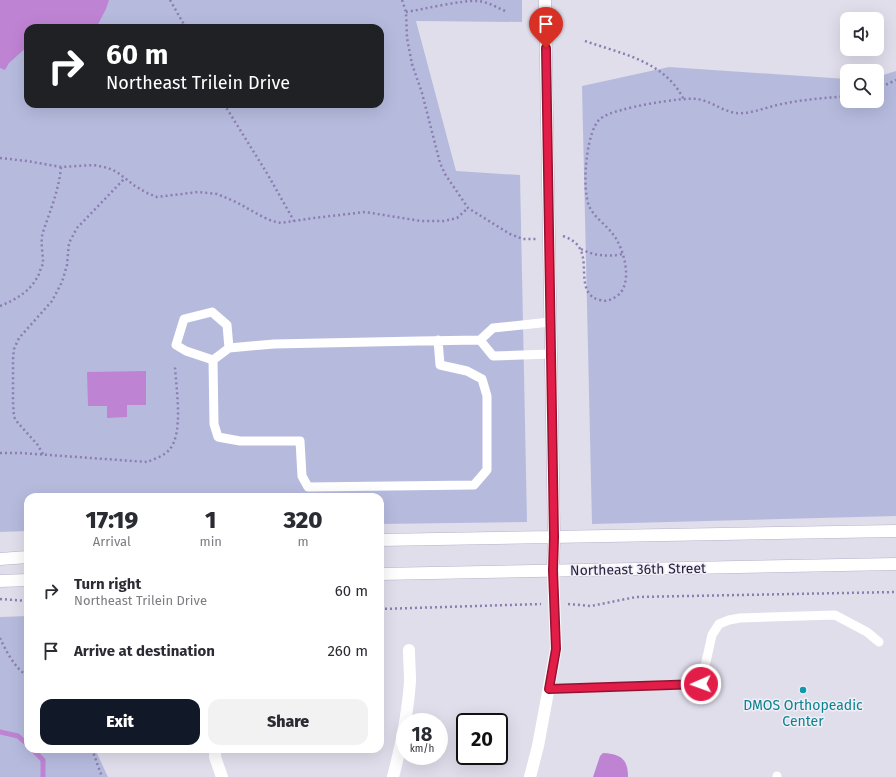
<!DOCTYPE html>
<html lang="en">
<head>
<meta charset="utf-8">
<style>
  :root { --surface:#fff; --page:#f2f2f3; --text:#2b2b33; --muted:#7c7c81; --accent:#111827 }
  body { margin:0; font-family:"Fira Sans",sans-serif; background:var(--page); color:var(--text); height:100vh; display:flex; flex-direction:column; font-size:15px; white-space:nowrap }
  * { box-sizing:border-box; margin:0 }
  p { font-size:13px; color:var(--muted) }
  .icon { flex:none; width:22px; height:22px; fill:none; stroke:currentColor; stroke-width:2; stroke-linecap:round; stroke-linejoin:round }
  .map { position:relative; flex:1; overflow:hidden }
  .details { position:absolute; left:24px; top:493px; width:360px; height:260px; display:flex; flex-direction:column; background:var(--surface); border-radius:12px; box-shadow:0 4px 16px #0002 }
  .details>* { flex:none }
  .hud { position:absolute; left:24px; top:24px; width:360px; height:84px; border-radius:12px; box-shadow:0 4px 16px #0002; background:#202124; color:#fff; overflow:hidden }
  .buttons { position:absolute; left:840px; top:12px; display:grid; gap:8px }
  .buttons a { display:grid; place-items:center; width:44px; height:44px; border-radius:8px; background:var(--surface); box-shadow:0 4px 16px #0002; font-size:20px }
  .speed { position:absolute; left:396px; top:713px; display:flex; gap:8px; font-size:20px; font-weight:700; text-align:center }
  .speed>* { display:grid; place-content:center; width:52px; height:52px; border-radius:50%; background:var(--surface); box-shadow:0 4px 16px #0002; line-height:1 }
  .speed small { font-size:10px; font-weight:400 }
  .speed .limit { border:2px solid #111; border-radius:6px; background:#fff; color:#111 }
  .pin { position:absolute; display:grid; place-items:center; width:34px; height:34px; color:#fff; margin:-41px -17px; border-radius:50% 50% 50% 0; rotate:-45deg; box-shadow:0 0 4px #0007 }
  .pin .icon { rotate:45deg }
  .me { position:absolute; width:44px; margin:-22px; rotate:268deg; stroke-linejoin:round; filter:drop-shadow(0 0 3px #0008) }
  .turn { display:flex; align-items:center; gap:14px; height:84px; padding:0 16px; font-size:18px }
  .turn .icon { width:52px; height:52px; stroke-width:2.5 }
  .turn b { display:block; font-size:28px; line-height:34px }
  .eta { display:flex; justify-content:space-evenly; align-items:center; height:68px; text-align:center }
  .eta b { font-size:24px; font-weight:800; line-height:28px }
  .button { display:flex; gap:8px; margin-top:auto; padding:8px 16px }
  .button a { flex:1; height:46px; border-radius:12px; background:var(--accent); color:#fff; font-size:16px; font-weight:800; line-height:46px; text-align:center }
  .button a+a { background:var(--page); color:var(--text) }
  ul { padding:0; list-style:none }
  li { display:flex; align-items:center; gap:12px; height:60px; padding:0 16px }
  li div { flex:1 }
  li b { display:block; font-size:15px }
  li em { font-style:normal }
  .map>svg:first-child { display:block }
  .green { fill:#b6bbde; fill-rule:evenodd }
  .water { fill:#bf83d4 }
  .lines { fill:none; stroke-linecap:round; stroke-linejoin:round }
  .stream { stroke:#bf83d4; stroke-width:5 }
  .secondary-casing { stroke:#b7b1cb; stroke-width:13 }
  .path { stroke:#8b7db0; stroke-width:2.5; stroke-dasharray:2 3; stroke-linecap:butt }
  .lane { stroke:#fff; stroke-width:9 }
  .street { stroke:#fff; stroke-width:12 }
  .secondary { stroke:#fff; stroke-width:12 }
  .route-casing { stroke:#92132f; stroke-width:10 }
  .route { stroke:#e11d48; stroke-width:7 }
  .culture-dot { fill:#0f9aa8; stroke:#f0eff7; stroke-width:1.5 }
  .labels { text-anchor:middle; stroke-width:3; stroke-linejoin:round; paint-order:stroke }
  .street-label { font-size:14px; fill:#281f3b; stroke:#f0eff7 }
  .culture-label { font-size:14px; fill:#0d838f; stroke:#f0eff7 }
</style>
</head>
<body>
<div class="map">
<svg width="896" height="777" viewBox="0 0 896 777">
  <rect width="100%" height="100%" fill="#e0deeb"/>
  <path class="green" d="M0,0H522V22L416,21L456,171L520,175L527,522L380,524V497H28V531L0,532ZM28,28H380V104H28Z
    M669,67L847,79V101H877V77L896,71V516L592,524L582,86Z
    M28,616V749H95L108,777H0V617Z"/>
  <path class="water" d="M0,0H109L106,9L96,28H28V46L9,63L5,70L0,68Z
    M146,371V405H127V417L107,418V406H88L87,372Z
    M603,753C621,754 628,759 628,777H593L600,756Z"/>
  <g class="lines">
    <path class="stream" d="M0,732L18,736L28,745
      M32,749L43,760V777"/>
    <g class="secondary-casing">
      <path id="secondary" d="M545,0L554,537L553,570
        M380,540L896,531
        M0,559L28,557
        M380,574L896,564
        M0,581L28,580"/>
    </g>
    <path class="path" d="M170,0L186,28
      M402,0L406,12L407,38L412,64L422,93L440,163L445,174L468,208L510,234L523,239H536
      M406,12C425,9 461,0 478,1C488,2 496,7 505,11
      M585,41C622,54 665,61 684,100
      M877,89L896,80
      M224,104L268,175L294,221
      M0,158L27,161L61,167L94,165L108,168L117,172L135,186L147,193L157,197L198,192L217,194L236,202L263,217L272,221L281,223L314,218L365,212L421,221H444L457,218L468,208
      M563,236C571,239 578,243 581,251C588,266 577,295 600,300C606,302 611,300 617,296C634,284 624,247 612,233C605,224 594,217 589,206C582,187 586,143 595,126C597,122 599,119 603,117C616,108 681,97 697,99C713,101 726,115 743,113C758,112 772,105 787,103C807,99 827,98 847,96
      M581,249C594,256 608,257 622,254
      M0,306C17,299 31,291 39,274C40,270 42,267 43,263C43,253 40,241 43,232C50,211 59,190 61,167
      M0,453H21L147,462C154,459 164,456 169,450C184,434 176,388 175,367
      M43,454L37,444L18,423L14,417L13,402V359L14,349L19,338L52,301L62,282L67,265L69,243L77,228L125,178
      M0,599L28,601
      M568,604L591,606L636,597L896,592
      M380,609L541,604
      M0,638C6,651 15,669 28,676
      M92,749L102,777"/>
    <path class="lane" d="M550,322L493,328L480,340L493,356L551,354
      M438,340L440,365L467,371L482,379L487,396V470L474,485L308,487L302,476L300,441H240L218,437L214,424L213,360L229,348L274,344L419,341L480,340
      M213,360L186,351L176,345L184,319L212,312L227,325L229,348
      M549,689L701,684L712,635L719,624L729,620L740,618L835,615L867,632L879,642
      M777,776V777"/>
    <path class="street" d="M215,749V757L222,777
      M393,777C401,746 408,713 410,681C410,671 409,660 409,650
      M530,777L538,746L556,649L553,570"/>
    <use href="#secondary" class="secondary"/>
  </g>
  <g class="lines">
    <g class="route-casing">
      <path id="route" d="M546,48L554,537L553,570L556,649L549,689L701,684"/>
    </g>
    <use href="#route" class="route"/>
  </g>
  <circle class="culture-dot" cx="803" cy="690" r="4"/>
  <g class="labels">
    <g class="street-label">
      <text transform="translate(638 569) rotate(-1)" y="5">Northeast 36th Street</text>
    </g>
    <g class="culture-label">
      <text x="803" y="710">DMOS Orthopeadic<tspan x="803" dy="16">Center</tspan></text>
    </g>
  </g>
</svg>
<div class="buttons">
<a><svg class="icon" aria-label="sound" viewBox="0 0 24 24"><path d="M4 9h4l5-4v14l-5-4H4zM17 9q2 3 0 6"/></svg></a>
<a><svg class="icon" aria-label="search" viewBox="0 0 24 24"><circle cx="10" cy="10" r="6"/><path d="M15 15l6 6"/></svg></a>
</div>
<div class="speed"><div>18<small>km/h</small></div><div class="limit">20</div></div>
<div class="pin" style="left:546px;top:48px;background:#d93025"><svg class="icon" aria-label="arrive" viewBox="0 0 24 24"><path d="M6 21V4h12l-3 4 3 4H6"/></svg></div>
<svg class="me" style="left:701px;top:684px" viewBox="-20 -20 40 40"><circle r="17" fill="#e11d48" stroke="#fff" stroke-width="3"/><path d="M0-11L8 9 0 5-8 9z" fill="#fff"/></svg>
<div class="hud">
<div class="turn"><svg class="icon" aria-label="right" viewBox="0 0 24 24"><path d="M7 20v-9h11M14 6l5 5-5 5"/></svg><div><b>60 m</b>Northeast Trilein Drive</div></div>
</div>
<section class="details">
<div class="eta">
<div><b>17:19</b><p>Arrival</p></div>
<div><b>1</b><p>min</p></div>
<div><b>320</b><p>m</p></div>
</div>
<ul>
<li><svg class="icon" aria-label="right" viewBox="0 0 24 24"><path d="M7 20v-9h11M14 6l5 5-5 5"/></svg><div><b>Turn right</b><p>Northeast Trilein Drive</p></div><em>60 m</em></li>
<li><svg class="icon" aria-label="arrive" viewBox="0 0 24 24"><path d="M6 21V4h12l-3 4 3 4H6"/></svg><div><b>Arrive at destination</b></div><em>260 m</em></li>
</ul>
<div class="button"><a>Exit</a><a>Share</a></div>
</section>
</div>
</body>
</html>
